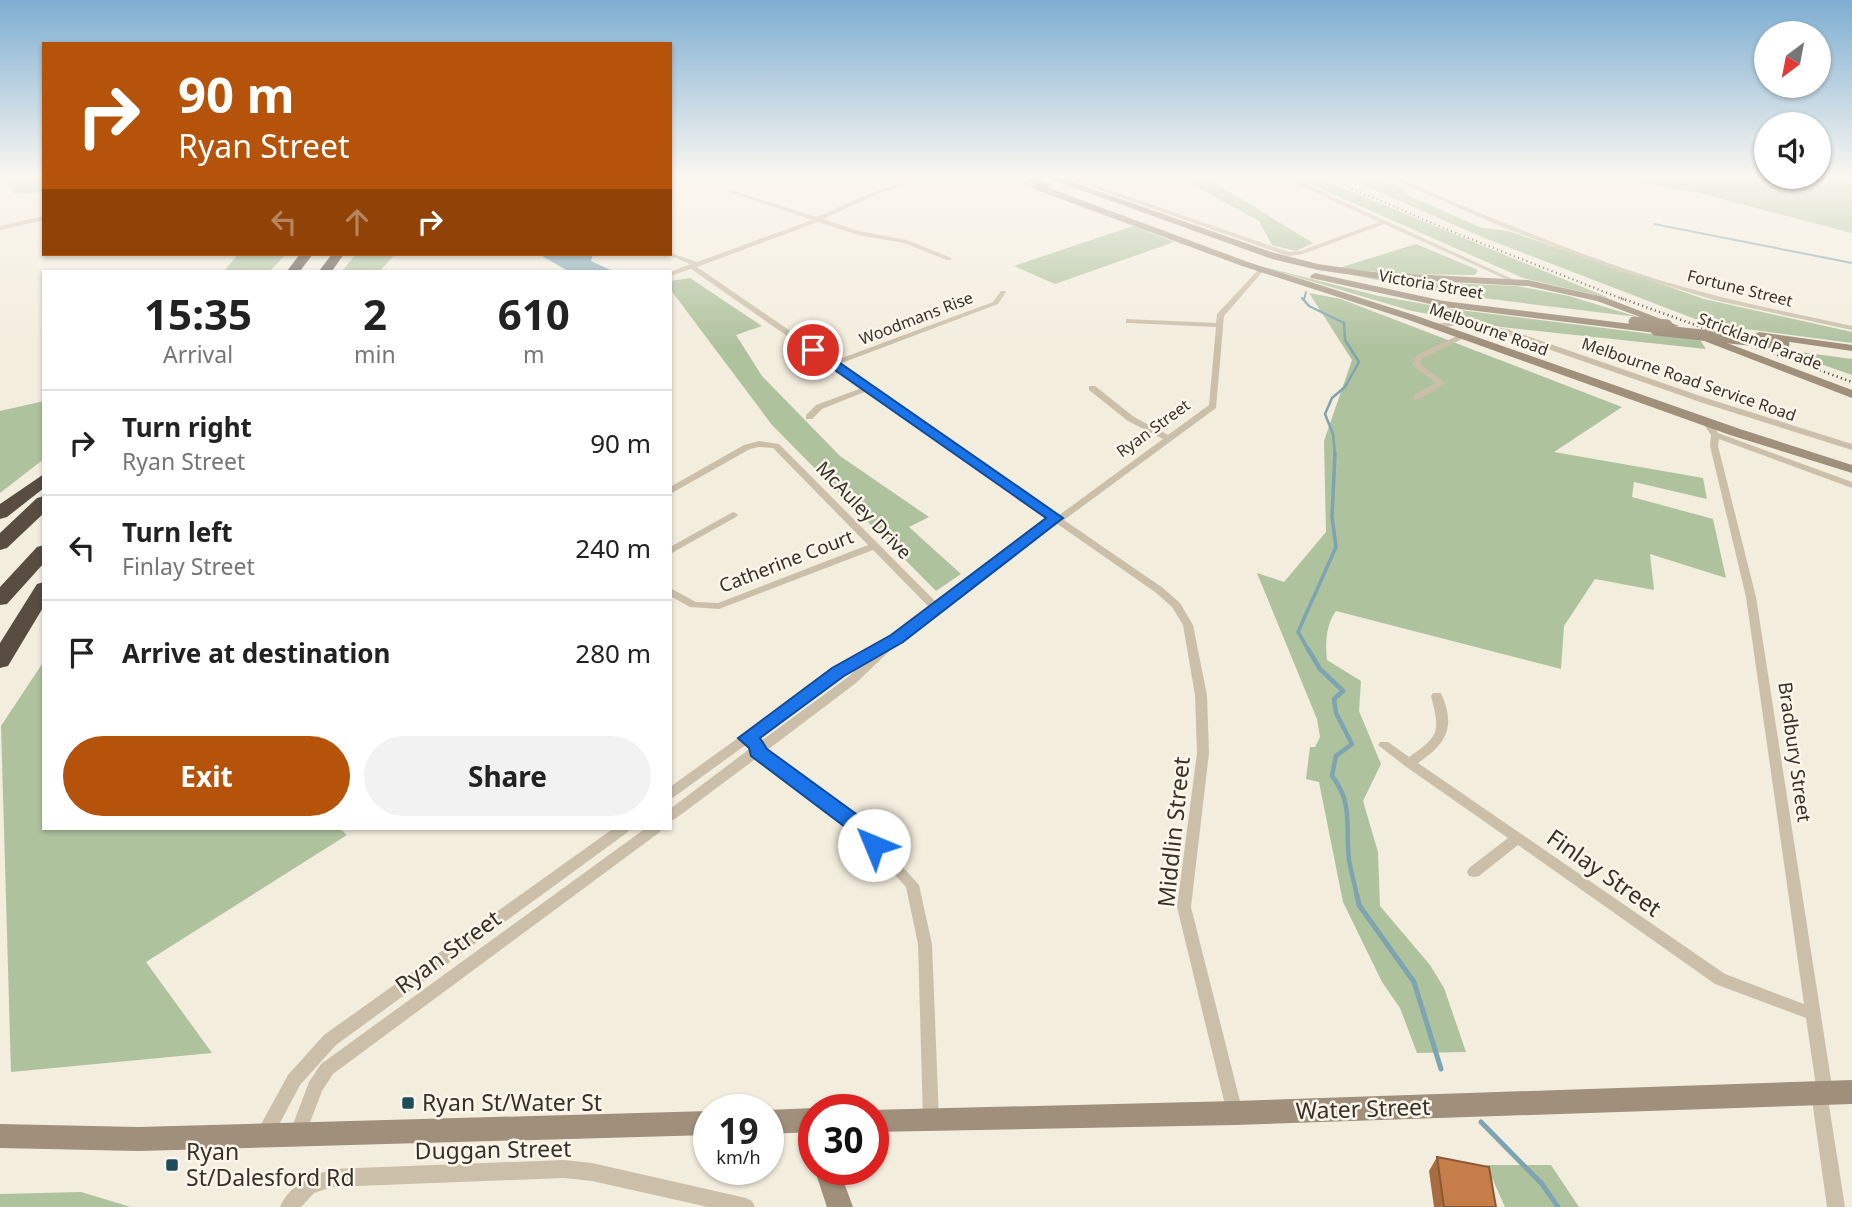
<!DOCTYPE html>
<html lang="en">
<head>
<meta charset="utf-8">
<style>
  :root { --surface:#fff; --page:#f2f2f2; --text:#222; --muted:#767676; --line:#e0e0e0; --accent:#b45309 }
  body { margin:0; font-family:"Noto Sans",sans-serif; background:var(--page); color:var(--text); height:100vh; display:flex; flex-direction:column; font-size:26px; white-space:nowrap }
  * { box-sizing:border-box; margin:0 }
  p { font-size:23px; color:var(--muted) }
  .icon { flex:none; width:38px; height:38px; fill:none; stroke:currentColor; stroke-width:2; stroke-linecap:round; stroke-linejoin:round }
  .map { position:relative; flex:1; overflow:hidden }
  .sheet { position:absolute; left:42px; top:270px; width:630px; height:560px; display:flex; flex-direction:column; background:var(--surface); border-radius:0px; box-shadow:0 2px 5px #0004 }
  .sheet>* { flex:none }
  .top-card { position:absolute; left:42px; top:42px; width:630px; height:214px; border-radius:0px; box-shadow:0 2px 5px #0004; background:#b45309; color:#fff; overflow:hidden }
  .needle { width:46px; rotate:212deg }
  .fabs { position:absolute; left:1754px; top:21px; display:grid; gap:14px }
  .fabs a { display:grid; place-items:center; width:77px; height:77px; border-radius:50%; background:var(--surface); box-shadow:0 2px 5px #0004; font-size:35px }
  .speed { position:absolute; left:693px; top:1094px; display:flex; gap:14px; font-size:35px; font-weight:700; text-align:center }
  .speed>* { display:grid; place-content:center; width:91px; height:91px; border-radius:50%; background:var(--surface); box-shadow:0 2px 5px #0004; line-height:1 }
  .speed small { font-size:18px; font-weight:400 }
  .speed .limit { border:10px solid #d22; background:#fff; color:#111 }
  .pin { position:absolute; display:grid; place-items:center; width:60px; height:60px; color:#fff; margin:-30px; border:4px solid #fff; border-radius:50%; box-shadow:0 2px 7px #0007 }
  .me { position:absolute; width:77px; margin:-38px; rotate:315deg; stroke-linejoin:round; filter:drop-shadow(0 0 5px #0008) }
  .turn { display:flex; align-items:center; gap:24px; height:147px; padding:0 21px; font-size:32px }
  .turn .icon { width:91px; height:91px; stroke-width:2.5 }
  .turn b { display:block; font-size:49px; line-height:60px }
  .lanes { display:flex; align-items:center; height:66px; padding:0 21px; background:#0003; justify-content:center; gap:35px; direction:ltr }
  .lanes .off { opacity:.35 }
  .eta { display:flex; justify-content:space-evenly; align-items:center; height:119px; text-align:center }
  .eta b { font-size:42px; font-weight:700; line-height:49px }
  .primary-button { display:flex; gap:14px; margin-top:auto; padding:14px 21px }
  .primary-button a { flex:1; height:80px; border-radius:42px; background:var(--accent); color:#fff; font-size:28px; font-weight:700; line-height:80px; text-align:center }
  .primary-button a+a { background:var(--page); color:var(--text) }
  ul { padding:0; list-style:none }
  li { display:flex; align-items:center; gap:21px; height:105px; padding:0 21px; border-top:2px solid var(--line) }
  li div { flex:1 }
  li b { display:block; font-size:26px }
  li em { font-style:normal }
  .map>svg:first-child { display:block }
  .green { fill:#afc29e }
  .water { fill:#7da4b0 }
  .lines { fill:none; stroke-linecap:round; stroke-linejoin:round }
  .stream-far4 { stroke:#7da4b0; stroke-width:2 }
  .stream-far3 { stroke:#7da4b0; stroke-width:2.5 }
  .stream-far2 { stroke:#7da4b0; stroke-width:3.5 }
  .stream-far1 { stroke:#7da4b0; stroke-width:4.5 }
  .stream { stroke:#7da4b0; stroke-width:5 }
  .street { fill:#cbbfaa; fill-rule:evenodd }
  .secondary { fill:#9f8f7b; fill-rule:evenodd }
  .highway { fill:#594d41; fill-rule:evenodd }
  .rail-far1 { stroke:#383129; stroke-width:2; stroke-dasharray:1 3.5; stroke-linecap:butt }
  .rail { stroke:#383129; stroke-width:2.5; stroke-dasharray:1 3.5; stroke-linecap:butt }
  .secondary-bridge { stroke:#9f8f7b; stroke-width:11 }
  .wall { fill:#a96c40 }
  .building { fill:#c57e4a; stroke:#8a5834; stroke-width:2 }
  .route { fill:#1a73e8; stroke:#114b97; stroke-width:2 }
  .poi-dot { fill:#1f4b5a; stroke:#faf6eb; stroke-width:2.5 }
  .labels { text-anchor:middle; stroke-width:5; stroke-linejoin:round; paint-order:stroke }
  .far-street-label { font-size:16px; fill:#383129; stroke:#faf6eb }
  .street-label { font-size:19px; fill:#383129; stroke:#faf6eb }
  .near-street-label { font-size:23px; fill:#383129; stroke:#faf6eb }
  .near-poi-label { font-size:23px; fill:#383129; stroke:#faf6eb; text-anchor:start }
</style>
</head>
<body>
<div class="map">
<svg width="1852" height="1207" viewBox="0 0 1852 1207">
  <rect width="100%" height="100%" fill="#f3edde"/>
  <path class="green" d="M1,176H44V192L15,194Z
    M1177,176L1207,178L1313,243L1296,251L1272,245L1259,221Z
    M1292,176H1314L1609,298L1523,278Z
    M1343,176H1376L1400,187L1410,196L1482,228L1509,231L1704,299L1852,332V343L1708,324L1482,237Z
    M1595,176H1852V233L1695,192Z
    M1133,226L1174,242L1055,284L1014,266Z
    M1416,244L1478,270L1475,275L1395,274L1339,268Z
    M238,254H286L270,271H224Z
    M356,254H395L380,271H342Z
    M1260,266L1379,296L1452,309L1700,340L1706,349L1501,327L1412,311Z
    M1352,275L1422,282L1517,286L1569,296L1638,317L1449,294Z
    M690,278L762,326L736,335L762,376L840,456L929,517L909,527L961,574L936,591L772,425L670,289V281Z
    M1309,293L1341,299L1622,407L1554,452L1703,478L1707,499L1634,482L1632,497L1713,519L1726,578L1650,554L1654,590L1595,579L1564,626L1561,669L1336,611C1326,624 1325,644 1327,660L1361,681L1359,711L1381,764L1363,801L1378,852L1380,906L1430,965L1444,988L1466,1052L1417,1053L1400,1008L1382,982L1343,902L1319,782L1306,779L1310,747H1315L1320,737L1317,719L1257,573L1284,582L1326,532L1324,441L1352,360Z
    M1778,349L1852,359V375Z
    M44,401V459L0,493V411Z
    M44,661V828H339L347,835L146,962L212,1053L11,1072L1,726Z
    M1486,1165H1551L1579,1207H1505Z
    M81,1192L131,1207H0V1194Z"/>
  <path class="water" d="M543,254H593L591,261L613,271H568L542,256Z"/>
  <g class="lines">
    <path class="stream-far4" d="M1654,224L1852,263
      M1304,300L1306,292"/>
    <path class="stream-far3" d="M1302,298L1309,306L1344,323L1345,340L1359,362L1345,387L1332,398L1325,414L1333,434L1335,455"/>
    <path class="stream-far2" d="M1309,651L1298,632L1336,547L1332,517L1335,453"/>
    <path class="stream-far1" d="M1308,649L1320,669L1343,691L1334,699L1336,713L1352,744L1336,756L1332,776C1354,804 1345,827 1349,860C1351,872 1355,885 1357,897"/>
    <path class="stream" d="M1357,895L1359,905L1414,982L1441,1069
      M1481,1122L1542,1184L1558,1207"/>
    <path class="street" d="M924,176H934L877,194L823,219L859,231L907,240L951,258V260H947L904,243L858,235L818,222L697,267L834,361L993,302L1001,291H1005L1006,292L998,304L839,364L1058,516L1163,439L1128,421L1089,390V386H1095L1134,417L1168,435L1209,405L1216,327L1129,323H1126V319L1216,323L1217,314L1260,268L1265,269L1224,316L1216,408L1064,520L1163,588L1180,603L1193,625L1207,695L1209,753L1191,907L1243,1113L1241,1119L1235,1121L1229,1119L1227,1113L1177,907L1197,753L1195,695L1183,625L1172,607L1155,592L1056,523L901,640L856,683L766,751L861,820L919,885L932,944L939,1119L937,1125L931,1127L925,1125L923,1119L918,944L906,887L851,828L758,757L675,819L670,821V809L752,747L747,744L674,797L670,799V787L834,669L882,642L887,641L930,608L873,550L719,609L690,607L670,596V588L696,602L718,603L868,545L773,448L759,447L750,449L670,494V487L744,445L759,441L779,444L937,603L1049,518L867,391L822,409L812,419H806V415L816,405L862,388L691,269L670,276V272L690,264L666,254L671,253L697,262L812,220L730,192V190L817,217L873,192ZM866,660L848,677L761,741L756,738L842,675Z
      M1002,176H1011L1040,187L1035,188Z
      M1060,176H1069L1289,252L1300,251L1379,222L1280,176H1288L1517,281L1512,282L1384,224L1303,254L1288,256Z
      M1386,176H1394C1481,214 1568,251 1659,280C1722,299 1787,312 1852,326V330L1714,300L1616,270L1500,226Z
      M44,216V220L0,230V226Z
      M1461,321L1507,329L1709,399L1852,444V450L1703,403L1502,333L1461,325L1435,328L1431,326L1435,324Z
      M1461,334L1468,336L1423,358L1420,364L1445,383L1420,399H1414V395L1436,383L1412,365L1417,355Z
      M1707,420L1710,421L1718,433L1852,482V488L1719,439L1718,446L1756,597L1833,1093L1831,1098L1828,1099L1845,1207H1827L1811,1093L1813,1088L1816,1086L1806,1018L1715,984L1518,845L1479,876L1474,877L1469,876L1467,872L1469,868L1508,838L1405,766L1378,745L1380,742H1388L1409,757C1440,736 1440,731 1431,696L1433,693H1441C1456,727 1447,743 1418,763L1725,974L1804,1004L1746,597L1710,446L1711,435L1703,423Z
      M733,512L736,513L738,515L736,517L670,554V547Z
      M614,828H630L628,832L336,1045L300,1085L271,1140L265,1142L259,1140L257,1134L259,1128L288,1075L324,1035Z
      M646,828H662L660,832L333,1074L322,1091L303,1141L297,1143L291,1141L289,1135L309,1082L321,1064Z
      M564,1160L592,1163L746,1198L752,1201L755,1207H708L592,1181L564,1178L332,1187L314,1193L301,1207H280C289,1185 311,1177 332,1169Z"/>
    <path class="secondary" d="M1017,176H1029L1051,184L1049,188L1248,262L1414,315L1740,429L1852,465V473L1730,435L1406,319L1242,266L1034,189L1033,187L1036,185Z
      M1042,176H1055L1271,252L1318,264L1373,272L1528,280L1604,297L1679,326L1670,328L1597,301L1528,286L1373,278L1318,270L1272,259Z
      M1315,273L1444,301L1656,327L1661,330L1656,333L1444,307L1311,278L1310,276Z
      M1698,332L1852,390V398L1694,337L1692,335Z
      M1759,332L1852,345V351L1755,337L1753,335Z
      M1852,1080V1104L1235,1125L873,1132V1110H869L1235,1101Z
      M814,1108L818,1110H814V1132L768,1134V1110Z
      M709,1111V1135L138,1151L0,1148V1124L138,1127Z
      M814,1168L839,1169L853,1207H827Z"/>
    <path class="highway" d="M300,254H313L300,271H287Z
      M332,254H344L332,271H319Z
      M44,474V488L7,517L0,519V504Z
      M44,496V513L7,548L0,550V533L37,498Z
      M44,545V563L7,604L0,605V587L37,547Z
      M44,582V606L8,666L0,668V643L37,584Z"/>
    <path class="rail-far1" d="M1323,176L1453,232L1625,300"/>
    <path class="rail" d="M1621,298L1852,382"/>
    <path class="secondary-bridge" d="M1634,322L1667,325
      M1656,330L1784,344"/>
  </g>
  <path class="wall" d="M1437,1157L1496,1207H1434L1429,1171Z"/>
  <path class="building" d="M1437,1157L1489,1167L1496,1207H1444Z"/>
  <linearGradient id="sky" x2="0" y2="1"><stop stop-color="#7daed2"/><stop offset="0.51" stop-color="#faf7f0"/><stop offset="1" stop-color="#faf7f0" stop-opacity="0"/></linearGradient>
  <rect width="1852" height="345" fill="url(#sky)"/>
  <path class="route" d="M809,347H817L1063,518L903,642L844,676L760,738L767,749L863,819L884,845L881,850H867L849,830L751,756L749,748L738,738L832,668L891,635L1046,518L809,352Z"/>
  <g class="poi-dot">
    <rect x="401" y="1096" width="14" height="14" rx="3.5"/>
    <rect x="165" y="1158" width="14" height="14" rx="3.5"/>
  </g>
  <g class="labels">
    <g class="far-street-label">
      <text transform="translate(1431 284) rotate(10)" y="6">Victoria Street</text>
      <text transform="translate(1740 288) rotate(14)" y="6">Fortune Street</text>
      <text transform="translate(916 318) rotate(-21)" y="6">Woodmans Rise</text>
      <text transform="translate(1489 329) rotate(20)" y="6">Melbourne Road</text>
      <text transform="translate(1760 341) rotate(21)" y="6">Strickland Parade</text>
      <text transform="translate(1689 379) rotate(19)" y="6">Melbourne Road Service Road</text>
      <text transform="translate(1153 428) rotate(-36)" y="6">Ryan Street</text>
    </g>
    <g class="street-label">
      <text transform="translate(864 510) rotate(46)" y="7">McAuley Drive</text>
      <text transform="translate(786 561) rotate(-21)" y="7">Catherine Court</text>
      <text transform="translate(1795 752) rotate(82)" y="7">Bradbury Street</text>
    </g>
    <g class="near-street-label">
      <text transform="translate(1174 832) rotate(-84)" y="8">Middlin Street</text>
      <text transform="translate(1604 873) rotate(35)" y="8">Finlay Street</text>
      <text transform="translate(448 952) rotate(-36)" y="8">Ryan Street</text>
      <text transform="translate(1363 1109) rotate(-2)" y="8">Water Street</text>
      <text transform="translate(493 1150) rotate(-1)" y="8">Duggan Street</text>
    </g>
    <g class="near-poi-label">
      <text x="422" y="1111">Ryan St/Water St</text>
      <text x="186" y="1160">Ryan<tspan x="186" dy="26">St/Dalesford Rd</tspan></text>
    </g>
  </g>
</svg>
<div class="fabs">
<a><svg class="needle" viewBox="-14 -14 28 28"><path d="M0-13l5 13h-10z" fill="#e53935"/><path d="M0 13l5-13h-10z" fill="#767676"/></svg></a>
<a><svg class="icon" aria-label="sound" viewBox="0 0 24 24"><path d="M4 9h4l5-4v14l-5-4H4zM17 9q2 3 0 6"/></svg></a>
</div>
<div class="speed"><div>19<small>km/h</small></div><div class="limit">30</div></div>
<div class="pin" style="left:813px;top:350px;background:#d93025"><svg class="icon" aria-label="arrive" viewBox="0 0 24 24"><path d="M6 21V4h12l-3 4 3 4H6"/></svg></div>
<svg class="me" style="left:874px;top:845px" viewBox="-20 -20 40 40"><circle r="19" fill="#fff"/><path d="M0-13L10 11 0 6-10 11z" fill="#1a73e8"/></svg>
<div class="top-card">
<div class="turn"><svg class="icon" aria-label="right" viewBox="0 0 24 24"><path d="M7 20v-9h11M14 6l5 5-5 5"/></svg><div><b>90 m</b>Ryan Street</div></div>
<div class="lanes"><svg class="icon off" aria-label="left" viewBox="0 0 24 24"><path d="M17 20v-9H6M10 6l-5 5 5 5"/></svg><svg class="icon off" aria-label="ahead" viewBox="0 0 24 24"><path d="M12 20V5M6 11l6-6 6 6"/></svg><svg class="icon" aria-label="right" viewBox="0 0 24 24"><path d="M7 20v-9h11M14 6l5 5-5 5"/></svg></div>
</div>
<section class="sheet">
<div class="eta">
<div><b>15:35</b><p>Arrival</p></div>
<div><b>2</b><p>min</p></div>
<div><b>610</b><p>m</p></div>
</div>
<ul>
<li><svg class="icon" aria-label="right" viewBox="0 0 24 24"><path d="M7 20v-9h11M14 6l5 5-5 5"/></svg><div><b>Turn right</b><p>Ryan Street</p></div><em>90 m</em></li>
<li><svg class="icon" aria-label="left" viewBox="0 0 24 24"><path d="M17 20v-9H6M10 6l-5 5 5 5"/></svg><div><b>Turn left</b><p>Finlay Street</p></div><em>240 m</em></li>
<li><svg class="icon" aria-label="arrive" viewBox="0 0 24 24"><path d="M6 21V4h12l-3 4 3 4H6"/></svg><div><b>Arrive at destination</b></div><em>280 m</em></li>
</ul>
<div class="primary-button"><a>Exit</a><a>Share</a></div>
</section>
</div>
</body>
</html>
